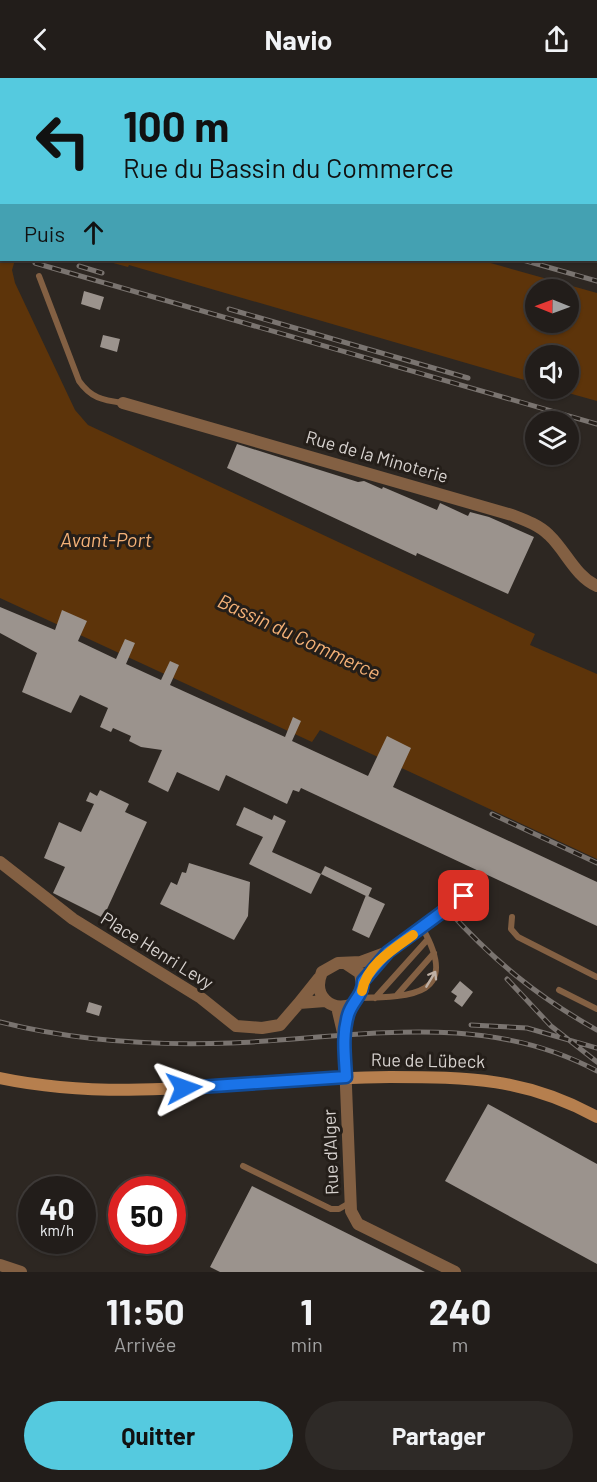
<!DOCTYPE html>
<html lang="fr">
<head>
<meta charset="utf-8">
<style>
  :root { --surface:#221d1a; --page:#2e2a27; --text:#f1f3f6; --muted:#a2a2a2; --line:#3f3b39; --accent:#55cadf }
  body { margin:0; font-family:Barlow,sans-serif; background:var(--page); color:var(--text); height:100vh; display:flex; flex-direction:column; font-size:22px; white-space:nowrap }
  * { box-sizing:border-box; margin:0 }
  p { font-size:20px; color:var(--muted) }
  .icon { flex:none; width:33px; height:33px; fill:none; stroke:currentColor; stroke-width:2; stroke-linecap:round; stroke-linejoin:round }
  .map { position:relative; height:1194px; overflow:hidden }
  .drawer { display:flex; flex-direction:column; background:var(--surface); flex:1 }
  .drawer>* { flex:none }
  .top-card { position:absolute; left:0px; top:0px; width:597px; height:183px; box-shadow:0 2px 4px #0004,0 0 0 2px var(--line); background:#55cadf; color:#111; overflow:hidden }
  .needle { width:39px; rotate:271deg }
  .buttons { position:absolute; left:525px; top:201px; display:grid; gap:12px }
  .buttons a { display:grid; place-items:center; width:54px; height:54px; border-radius:50%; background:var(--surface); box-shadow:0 2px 4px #0004,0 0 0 2px var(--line); font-size:30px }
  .speed { position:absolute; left:18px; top:1098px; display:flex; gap:12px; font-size:30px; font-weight:700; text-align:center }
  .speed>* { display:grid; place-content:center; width:78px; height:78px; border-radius:50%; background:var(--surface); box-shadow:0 2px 4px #0004,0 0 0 2px var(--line); line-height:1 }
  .speed small { font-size:15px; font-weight:400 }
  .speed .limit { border:9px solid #d22; background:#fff; color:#111 }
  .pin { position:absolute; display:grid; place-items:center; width:51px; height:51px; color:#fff; margin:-26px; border-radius:12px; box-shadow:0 3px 9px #0006 }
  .me { position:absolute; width:66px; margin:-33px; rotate:86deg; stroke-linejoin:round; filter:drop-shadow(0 0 4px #0008) }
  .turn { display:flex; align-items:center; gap:21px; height:126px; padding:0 24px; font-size:27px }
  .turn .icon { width:78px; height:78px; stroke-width:2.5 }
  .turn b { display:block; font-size:42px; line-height:51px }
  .then { display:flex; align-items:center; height:57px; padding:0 24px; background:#0003; gap:12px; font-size:22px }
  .eta { display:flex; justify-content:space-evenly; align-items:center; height:102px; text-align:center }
  .eta b { font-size:36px; font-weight:700; line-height:42px }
  .action { display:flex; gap:12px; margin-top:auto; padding:12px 24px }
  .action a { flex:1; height:69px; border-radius:36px; background:var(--accent); color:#111; font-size:24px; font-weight:700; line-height:69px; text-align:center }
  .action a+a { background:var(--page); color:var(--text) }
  header { display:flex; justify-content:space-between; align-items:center; height:78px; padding:0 24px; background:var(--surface); font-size:27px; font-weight:700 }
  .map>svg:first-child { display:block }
  .water { fill:#5d340a; fill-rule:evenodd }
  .building { fill:#9b938d }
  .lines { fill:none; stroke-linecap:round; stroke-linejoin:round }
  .service { stroke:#836043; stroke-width:6 }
  .minor { stroke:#836043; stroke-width:12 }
  .secondary { stroke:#b67f4e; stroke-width:12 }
  .rail-casing { stroke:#7a7470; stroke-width:5 }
  .rail { stroke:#241e19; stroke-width:3; stroke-dasharray:9; stroke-linecap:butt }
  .oneway { stroke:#beb0a5 }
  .route-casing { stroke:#114b97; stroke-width:15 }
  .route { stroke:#1a73e8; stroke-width:10 }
  .slow { stroke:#f59e0b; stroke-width:10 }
  .labels { text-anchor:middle; stroke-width:6; stroke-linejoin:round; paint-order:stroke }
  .street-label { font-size:18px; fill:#d7d2cf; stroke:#241e19 }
  .water-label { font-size:20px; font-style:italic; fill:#f4b177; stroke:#241e19 }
</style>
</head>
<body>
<header><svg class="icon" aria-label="back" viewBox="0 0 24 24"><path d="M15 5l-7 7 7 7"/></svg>Navio<svg class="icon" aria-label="share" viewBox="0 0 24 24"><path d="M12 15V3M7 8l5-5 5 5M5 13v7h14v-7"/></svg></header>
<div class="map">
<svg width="597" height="1194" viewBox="0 0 597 1194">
  <rect width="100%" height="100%" fill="#2d2722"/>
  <path class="water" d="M0,43L2,182H15L12,192L15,205L75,332L88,347L535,556L530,567L597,596V781L320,652L312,664L0,520Z
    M102,182H480L597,215V323L554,311L568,310V278H536L535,305L129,187L128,189ZM536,212H568V244H536Z"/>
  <path class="building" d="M84,213L104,219L100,232L81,226Z
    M103,257L120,261L117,274L100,269Z
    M237,366L358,404L364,403L382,411L383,409L437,432L440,425L468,438L470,434L489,439L534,459L508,516L417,475L416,478L227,390Z
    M0,529L55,552L62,532L87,543L78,563L116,581L125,561L135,565L126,586L161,602L170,583L179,587L170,607L285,659L293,639L301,643L292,663L368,698L387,658L411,670L393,709L597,804V848L301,710L299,714L293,712L287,726L226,697L219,713L177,694L168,714L148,704L162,672L141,669L129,663L131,658L113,650L111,654L100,649L108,630L80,617L71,635L22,614L37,575L0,555Z
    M100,712L129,726L125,734L147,744L103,840L53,815L65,789L44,780L59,744L81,754L94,726L86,723L90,714L97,718Z
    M244,729L272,742L274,737L286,743L272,774L321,796L311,816L249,786L263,759L236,747Z
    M189,785L250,804L248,838L234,862L160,826L171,804L177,807L182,794L186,795Z
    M325,788L372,810L368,819L321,796Z
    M366,817L385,826L369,860L352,852Z
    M460,903L473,914L462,929L454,923L457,918L451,914Z
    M89,924L102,928L99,938L86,934Z
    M488,1026L597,1086V1186L445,1103Z
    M252,1108L425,1194H220L210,1189Z"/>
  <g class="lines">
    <path class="service" d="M267,0L270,2
      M41,2V0
      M118,2V0
      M0,22L2,23
      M39,198L79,303C91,320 102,322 123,325
      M512,839L511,851L518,859L597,899
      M559,912L597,931
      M397,917L434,875
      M359,920C413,919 460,917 423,851
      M375,920L428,861
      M243,1088L331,1131H339L351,1124"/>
    <path class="minor" d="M596,24L597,23
      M123,325L512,437C525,442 539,447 549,457C566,473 575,498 597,508
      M0,784L73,841L201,920L236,948L262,950L280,947L299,925
      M345,885L360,895L363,912L353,926C330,935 312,917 322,894L338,885L361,884L388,874
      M319,900L299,925L325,923
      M363,903L388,874L463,818
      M337,929L344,959L351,1133L358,1146L455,1194
      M0,1187L21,1194"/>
    <path class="secondary" d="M0,1000C128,1027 261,999 390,999C469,999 525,1000 597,1039"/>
    <g class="rail-casing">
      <path id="rail" d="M596,28H597
        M0,31H2
        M596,79H597
        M596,155H597
        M523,182L597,203
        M35,185L597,346
        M79,188L102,195
        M229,231L468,300
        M492,736L597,785
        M446,830C493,882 536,918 597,952
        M507,901L551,948L597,984
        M0,944C75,963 153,968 231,965C355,960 482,931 597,993
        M471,947L527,950L597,970"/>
    </g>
    <use href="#rail" class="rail"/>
  </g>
  <defs><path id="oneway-shaft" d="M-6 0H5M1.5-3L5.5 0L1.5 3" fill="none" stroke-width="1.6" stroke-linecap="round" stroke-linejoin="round" transform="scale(1.5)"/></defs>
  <use class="oneway" href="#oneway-shaft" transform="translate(431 901) rotate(-59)"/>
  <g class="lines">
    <g class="route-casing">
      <path id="route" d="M184,1010L346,999C345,978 342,958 348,937C352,923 363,918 363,903L388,874L464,818"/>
    </g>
    <use href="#route" class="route"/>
    <path class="slow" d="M362,913C366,888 393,871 413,857"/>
  </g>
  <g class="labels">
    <g class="street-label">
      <text transform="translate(377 379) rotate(16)" y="6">Rue de la Minoterie</text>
      <text transform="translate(157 873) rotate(32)" y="6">Place Henri Levy</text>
      <text transform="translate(428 983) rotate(1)" y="6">Rue de Lübeck</text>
      <text transform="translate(331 1074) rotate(-92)" y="6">Rue d'Alger</text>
    </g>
    <g class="water-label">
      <text x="106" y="469">Avant-Port</text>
      <text transform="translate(299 559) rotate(25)" y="7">Bassin du Commerce</text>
    </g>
  </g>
</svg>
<div class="buttons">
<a><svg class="needle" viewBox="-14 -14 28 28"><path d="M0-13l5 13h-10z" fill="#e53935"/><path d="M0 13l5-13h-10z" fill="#a2a2a2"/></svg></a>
<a><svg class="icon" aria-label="sound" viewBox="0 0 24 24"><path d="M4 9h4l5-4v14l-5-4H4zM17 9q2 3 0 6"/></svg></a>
<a><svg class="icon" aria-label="layers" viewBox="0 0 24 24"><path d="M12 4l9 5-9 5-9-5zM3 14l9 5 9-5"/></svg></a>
</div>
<div class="speed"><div>40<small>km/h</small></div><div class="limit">50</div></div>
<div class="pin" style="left:464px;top:818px;background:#d93025"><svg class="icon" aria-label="arrive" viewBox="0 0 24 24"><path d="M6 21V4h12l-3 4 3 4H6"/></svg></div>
<svg class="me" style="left:184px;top:1010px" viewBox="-20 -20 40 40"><path d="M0-17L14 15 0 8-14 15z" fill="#1a73e8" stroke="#fff" stroke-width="4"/></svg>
<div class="top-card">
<div class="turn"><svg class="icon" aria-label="left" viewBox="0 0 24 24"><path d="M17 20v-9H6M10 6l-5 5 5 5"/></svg><div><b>100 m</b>Rue du Bassin du Commerce</div></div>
<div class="then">Puis<svg class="icon" aria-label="ahead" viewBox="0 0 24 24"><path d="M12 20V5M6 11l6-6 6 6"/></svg></div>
</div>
</div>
<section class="drawer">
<div class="eta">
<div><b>11:50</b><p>Arrivée</p></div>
<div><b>1</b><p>min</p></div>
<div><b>240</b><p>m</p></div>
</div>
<div class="action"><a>Quitter</a><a>Partager</a></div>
</section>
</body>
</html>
